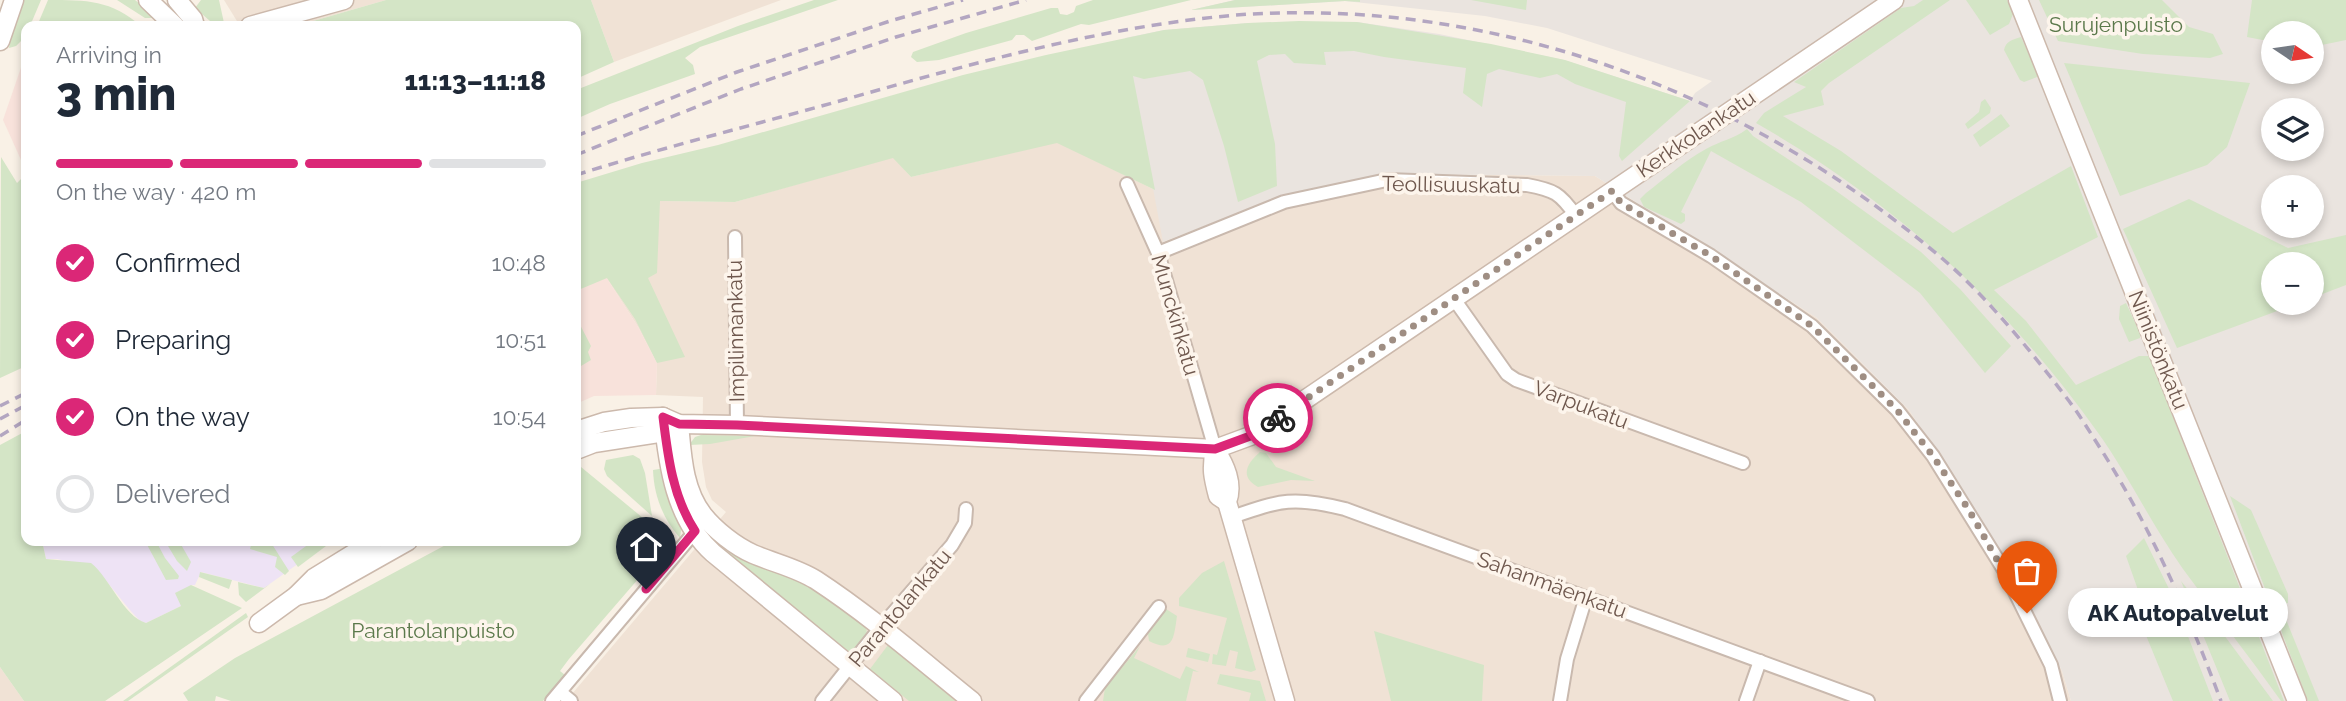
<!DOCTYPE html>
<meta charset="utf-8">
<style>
:root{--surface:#fff;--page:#f6f6f7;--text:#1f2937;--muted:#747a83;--line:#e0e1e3;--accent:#db2777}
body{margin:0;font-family:Raleway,sans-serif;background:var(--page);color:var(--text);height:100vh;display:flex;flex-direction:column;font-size:26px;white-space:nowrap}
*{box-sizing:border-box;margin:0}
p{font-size:23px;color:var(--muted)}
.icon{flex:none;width:38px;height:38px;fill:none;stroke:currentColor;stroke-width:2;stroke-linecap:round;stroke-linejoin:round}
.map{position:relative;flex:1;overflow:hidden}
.side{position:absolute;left:21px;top:21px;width:560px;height:525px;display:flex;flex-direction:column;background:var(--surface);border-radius:14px;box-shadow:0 4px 10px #0003}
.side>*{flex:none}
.needle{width:46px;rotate:103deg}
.controls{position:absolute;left:2261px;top:21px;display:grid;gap:14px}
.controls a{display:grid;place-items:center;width:63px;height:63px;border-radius:50%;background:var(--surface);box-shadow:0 4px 10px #0003;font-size:35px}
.pin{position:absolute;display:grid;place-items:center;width:60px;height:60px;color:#fff;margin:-72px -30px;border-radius:50% 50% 50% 0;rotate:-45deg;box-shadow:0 0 7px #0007}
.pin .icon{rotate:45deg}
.courier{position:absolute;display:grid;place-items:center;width:70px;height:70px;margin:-35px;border:5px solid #db2777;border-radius:50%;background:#fff;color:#222;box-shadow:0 2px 9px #0007}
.bubble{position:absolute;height:49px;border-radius:24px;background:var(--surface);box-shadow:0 4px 10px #0003;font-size:23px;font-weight:800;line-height:49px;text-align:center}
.summary em{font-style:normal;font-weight:800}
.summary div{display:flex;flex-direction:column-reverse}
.summary{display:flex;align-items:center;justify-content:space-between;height:119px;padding:0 35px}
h1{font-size:46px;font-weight:800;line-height:52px}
.bar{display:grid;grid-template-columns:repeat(4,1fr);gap:10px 7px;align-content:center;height:84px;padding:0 35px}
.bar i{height:9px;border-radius:5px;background:var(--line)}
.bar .active{background:var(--accent)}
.bar p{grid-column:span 4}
ol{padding:0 35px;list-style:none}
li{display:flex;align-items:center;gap:21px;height:77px}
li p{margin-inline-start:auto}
li .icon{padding:7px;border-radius:50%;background:var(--accent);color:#fff;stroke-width:4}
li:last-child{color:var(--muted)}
li i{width:38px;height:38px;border:4px solid var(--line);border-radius:50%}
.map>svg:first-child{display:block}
.residential{fill:#f0e2d5}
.commercial{fill:#f8e2db}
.industrial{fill:#eae4df;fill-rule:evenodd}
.education{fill:#eee3f5}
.green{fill:#d4e5c6}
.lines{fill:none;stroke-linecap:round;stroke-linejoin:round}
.street-casing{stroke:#c9b9ae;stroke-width:16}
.secondary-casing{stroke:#ccb9ac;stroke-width:21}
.street{stroke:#fff;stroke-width:12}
.secondary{stroke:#fff;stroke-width:18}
.rail{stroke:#b3a6c1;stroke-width:3.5;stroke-dasharray:10 7;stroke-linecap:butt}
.done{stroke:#9f8e83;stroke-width:7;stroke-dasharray:0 12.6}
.route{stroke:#db2777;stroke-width:9}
.labels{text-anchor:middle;stroke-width:7;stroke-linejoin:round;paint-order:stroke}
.park-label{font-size:21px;fill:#5b794b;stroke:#fdf5ec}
.street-label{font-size:21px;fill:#6f584e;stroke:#fdf5ec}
</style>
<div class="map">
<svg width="2346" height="701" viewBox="0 0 2346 701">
<rect width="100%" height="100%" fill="#f9f1e6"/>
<!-- residential -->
<g class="residential">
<path d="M224 0H386L296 26H240Z"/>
<path d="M591 0H781L614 62Z"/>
<path d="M1057 142 1155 190 1164 242 1282 196 1384 174 1595 176 1817 318 1909 410 2008 566 2062 671 2071 701H566L726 512 712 500 706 487 702 462 703 397 656 395 657 363 638 327 606 277 660 201 735 202 893 157 911 177Z"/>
<path d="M0 667 24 701H0Z"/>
</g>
<!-- commercial -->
<g class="commercial">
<path d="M26 53V171L3 120Z"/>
<path d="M606 277 638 327 657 363 656 395 594 396 576 404V291Z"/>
</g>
<!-- industrial -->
<path class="industrial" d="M1235 0H2346V701H2071L2062 671 2008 566 1909 410 1817 318 1595 176 1384 174 1282 196 1163 242 1125 38 1164 30 1248 23 1357 22 1439 34 1564 60 1690 101 1695 93 1712 81 1547 28 1485 16 1345 1 1191 10ZM2273 33H2312V72H2273ZM2273 110H2312V149H2273ZM2273 187H2312V226H2273ZM2273 264H2312V303H2273Z"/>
<!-- education -->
<path class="education" d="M42 541H330L264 588 201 572 195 585H191L181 606 146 623 140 621 129 609 95 567 57 559H46Z"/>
<!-- green -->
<g class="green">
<path d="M22 0H41L30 26H26L25 37 16 46 9 48 11 31Z"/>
<path d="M48 0C87 0 111 0 141 26H37Z"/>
<path d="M117 0H135L158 18H145Z"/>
<path d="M201 0H219L224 23 210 21 195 8Z"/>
<path d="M386 0H591L614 62 576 79V26H296Z"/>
<path d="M814 0H838L700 47 685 58 693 65 695 74 610 104 576 119V90L738 26Z"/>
<path d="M1093 0H1191L1089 25 1081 24 1032 41 1024 35H1016L1012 40 939 60 917 62 911 57 913 52 966 33 1051 8H1058L1060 14 1067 15 1074 12 1076 6Z"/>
<path d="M1235 0H1360V2L1345 1 1191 10Z"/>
<path d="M1471 0H1527L1526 10Z"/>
<path d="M1923 0H1950L1829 83 1821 91 1824 105 1783 116 1841 151 1953 233 2071 166 2098 237 1994 290 2026 321 2076 385 2139 356H2149L2284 701H2281C2249 656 2215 613 2183 569 2151 524 2128 474 2096 430 2003 300 1894 202 1756 123L1764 113 1806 87 1794 82 1901 8 1914 6Z"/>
<path d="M1966 0H2007L2013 14 2009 24 1990 35Z"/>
<path d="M2039 0H2162L2189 27 2213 34 2223 54 2210 58 2143 54 2058 41Z"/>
<path d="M2252 0H2346V40L2312 47V33H2273V42L2247 37Z"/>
<path d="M1299 21 1357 22 1491 44 1565 60 1690 101 1622 161 1619 156 1626 102 1575 84 1557 74 1540 78 1499 69 1487 74 1482 107 1463 93 1466 68 1384 57 1354 51 1324 52 1326 65 1294 63 1285 54 1269 55 1257 61 1275 144 1277 186 1238 202 1224 146 1203 80 1190 71 1144 79 1133 76 1155 190 1057 143 911 177 893 158 735 202 660 201 657 273 648 278 685 357 657 363 635 319 607 278 576 291V183L642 163 718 145 963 75 1046 55 1164 30 1248 23Z"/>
<path d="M2021 37 2037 73V77L2024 82 2020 80 2004 50C2006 41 2012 40 2021 37Z"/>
<path d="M2064 63 2250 83 2227 147 2207 165 2120 196Z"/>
<path d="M1985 99 1991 108 1990 113 1968 129 1965 124 1979 112 1981 102Z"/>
<path d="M2001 114 2010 126 1980 147 1973 135Z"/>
<path d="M1747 129 1753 136 1832 188 1921 252 1960 289 2011 346 1985 373 1920 293 1801 202 1711 151 1681 212 1685 214V221L1681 224 1644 207 1640 199 1646 193C1666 178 1685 160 1706 149 1722 140 1732 140 1747 129Z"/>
<path d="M1 157 17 183 26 174V366L0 378Z"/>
<path d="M2189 199 2288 248 2346 235V285L2312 298V264H2273V303H2299L2177 348 2123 229Z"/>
<path d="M2126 303 2140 333V338L2129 342 2119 319 2120 306Z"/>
<path d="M576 317 591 346 588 352 591 360 576 369Z"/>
<path d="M26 431V541H42L46 559 91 563C110 578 123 616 146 623L181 606 175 593 191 585 242 608 105 701H24L0 667V445Z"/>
<path d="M701 435 755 436 710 444 689 445 695 437Z"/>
<path d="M1260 452 1266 453 1276 467 1315 481 1291 480 1258 487C1239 477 1247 463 1260 452Z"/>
<path d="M633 455 640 459 645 473 652 516 607 476 604 469 606 460Z"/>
<path d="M581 467 671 541 569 659 560 671 565 675 543 701H231L216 696 215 701H188L183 693 235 658 453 541H576V469Z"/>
<path d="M665 468 682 524 680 538C663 519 654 496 653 470Z"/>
<path d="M2230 496 2251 510 2288 594V603C2278 605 2273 602 2267 594Z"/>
<path d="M2144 538 2172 595 2213 701H2173L2136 611 2144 607 2126 556Z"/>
<path d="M145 541H156L165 558 179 576 178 579 166 580Z"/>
<path d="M165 541H179L191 562 187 571 177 561Z"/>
<path d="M252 541H270L289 571 285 575 275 567 277 557 250 549Z"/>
<path d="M313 541H328L330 543 298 567 291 557Z"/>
<path d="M728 544 788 571 866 625 867 635C862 642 858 652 848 651L723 550Z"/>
<path d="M1224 561 1256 670 1251 672 1235 668 1238 652 1230 650 1226 666 1212 664 1213 654 1217 655 1227 618 1179 606V598L1202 573Z"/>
<path d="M200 572 232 580 229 589 199 577Z"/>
<path d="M2181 581 2221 631 2273 701H2230Z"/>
<path d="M238 582 264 588 270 584 246 602 239 595Z"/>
<path d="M1166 609 1177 616C1174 636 1174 654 1149 641L1148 634Z"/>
<path d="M246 613 248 617 128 701H123Z"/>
<path d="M2285 617 2319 701H2308L2282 633 2280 625Z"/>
<path d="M1374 631 1484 665 1482 701H1391Z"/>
<path d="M888 645 956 701H909L870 669Z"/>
<path d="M1140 646 1134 658 1180 679 1186 666 1199 672 1193 671 1186 701H1103L1105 688Z"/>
<path d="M1188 648 1210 654 1208 662 1186 657Z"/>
<path d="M1220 674 1260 681 1266 701H1249L1251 693 1217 684Z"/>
</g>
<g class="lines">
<!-- street casing -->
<g class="street-casing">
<g id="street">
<path d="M1127 184 1158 253 1215 449"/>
<path d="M1612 191 1621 203 1711 256 1812 326 1897 410 1933 456 2004 570 2051 665 2060 701"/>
<path d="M735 237 737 425"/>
<path d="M1158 253 1284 202 1387 180 1527 185C1554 190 1560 193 1576 216"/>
<path d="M1454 299 1507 374 1516 380 1743 463"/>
<path d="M1232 517C1281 500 1294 496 1345 509L1868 701"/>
<path d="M560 692 571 701"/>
<path d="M552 701 698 528"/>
<path d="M822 701 881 627 952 545 965 523 966 509"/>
<path d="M1086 701 1159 607"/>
<path d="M1560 701 1567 659 1586 597"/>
<path d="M1746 701 1760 661"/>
</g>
</g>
<!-- secondary casing -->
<g class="secondary-casing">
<g id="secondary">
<path d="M148 0 175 26"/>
<path d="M177 0 193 19 195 26"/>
<path d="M2018 0 2297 701"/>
<path d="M250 26 344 0"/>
<path d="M0 41 14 0"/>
<path d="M663 417C668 465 675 519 713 553L893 701"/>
<path d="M679 424C682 455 683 489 703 515 715 530 735 546 753 554 774 563 797 568 816 580 871 616 921 660 972 701"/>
<path d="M576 431 604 422 631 418 663 417 679 424 737 425 1215 449 1253 435 1894 0"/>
<path d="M1215 449C1225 465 1234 484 1227 502L1285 701"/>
<path d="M1215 449C1211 469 1213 477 1218 496L1227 502"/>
<path d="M576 450 594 443 665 432 673 428"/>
<path d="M296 596 321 590 408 541"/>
<path d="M259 623 296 596 314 578 374 541"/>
</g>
</g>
<!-- street -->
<use href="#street" class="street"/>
<!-- secondary -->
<use href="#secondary" class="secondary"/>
<!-- rail -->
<g class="rail">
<path d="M576 136 737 72 890 21 963 0"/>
<path d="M576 155 741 89 896 37 1026 0"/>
<path d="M576 175C664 147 754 125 843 100 974 63 1115 23 1251 14 1505 0 1753 96 1944 260 1988 298 2034 355 2069 401 2081 417 2091 434 2102 451 2152 530 2188 613 2221 701"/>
<path d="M0 406 26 393"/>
<path d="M0 419 26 405"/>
<path d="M0 436 26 420"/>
</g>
</g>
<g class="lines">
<!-- done -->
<path class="done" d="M1278 418 1612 191 1621 203 1711 256 1812 326 1897 410 1933 456 1969 510 2027 613"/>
<!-- route -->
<path class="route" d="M646 589 695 531C673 497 668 458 663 417L679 424 737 425 1215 449 1253 435 1278 418"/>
</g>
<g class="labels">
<!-- park labels -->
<g class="park-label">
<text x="2116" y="32">Surujenpuisto</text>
<text x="433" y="638">Parantolanpuisto</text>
</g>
<!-- street labels -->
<g class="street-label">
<text transform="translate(1696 134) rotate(-34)" y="7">Kerkkolankatu</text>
<text transform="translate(1451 185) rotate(1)" y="7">Teollisuuskatu</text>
<text transform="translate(1175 315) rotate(74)" y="7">Munckinkatu</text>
<text transform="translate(736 331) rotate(-91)" y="7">Impilinnankatu</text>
<text transform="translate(2158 350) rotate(68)" y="7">Niinistönkatu</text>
<text transform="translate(1581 405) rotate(21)" y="7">Varpukatu</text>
<text transform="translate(1552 585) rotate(20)" y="7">Sahanmäenkatu</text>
<text transform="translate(900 608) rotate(-50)" y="7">Parantolankatu</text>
</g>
</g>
</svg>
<div class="controls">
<a><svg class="needle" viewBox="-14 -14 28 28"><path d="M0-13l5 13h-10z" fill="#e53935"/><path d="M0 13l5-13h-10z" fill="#747a83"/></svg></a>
<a><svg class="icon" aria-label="layers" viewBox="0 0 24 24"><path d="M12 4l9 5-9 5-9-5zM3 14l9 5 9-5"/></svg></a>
<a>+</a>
<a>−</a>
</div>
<div class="pin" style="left:2027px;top:613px;background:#ea580c"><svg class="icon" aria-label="bag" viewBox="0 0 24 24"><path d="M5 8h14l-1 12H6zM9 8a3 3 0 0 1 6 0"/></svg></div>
<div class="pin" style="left:646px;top:589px;background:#1f2937"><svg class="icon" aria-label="home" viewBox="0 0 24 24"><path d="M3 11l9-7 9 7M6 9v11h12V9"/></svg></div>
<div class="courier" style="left:1278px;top:418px"><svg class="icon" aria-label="bike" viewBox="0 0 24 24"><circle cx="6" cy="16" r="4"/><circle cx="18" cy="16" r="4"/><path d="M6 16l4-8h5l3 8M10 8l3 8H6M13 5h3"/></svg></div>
<div class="bubble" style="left:2068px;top:588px;width:220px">AK Autopalvelut</div>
<section class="side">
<div class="summary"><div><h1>3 min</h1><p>Arriving in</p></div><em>11:13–11:18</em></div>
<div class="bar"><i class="active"></i><i class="active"></i><i class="active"></i><i></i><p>On the way · 420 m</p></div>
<ol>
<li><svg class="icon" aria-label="check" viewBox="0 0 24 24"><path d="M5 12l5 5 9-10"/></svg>Confirmed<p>10:48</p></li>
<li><svg class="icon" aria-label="check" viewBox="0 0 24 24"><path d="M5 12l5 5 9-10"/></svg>Preparing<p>10:51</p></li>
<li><svg class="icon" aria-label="check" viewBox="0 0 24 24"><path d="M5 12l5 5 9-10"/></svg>On the way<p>10:54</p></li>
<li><i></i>Delivered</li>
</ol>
</section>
</div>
